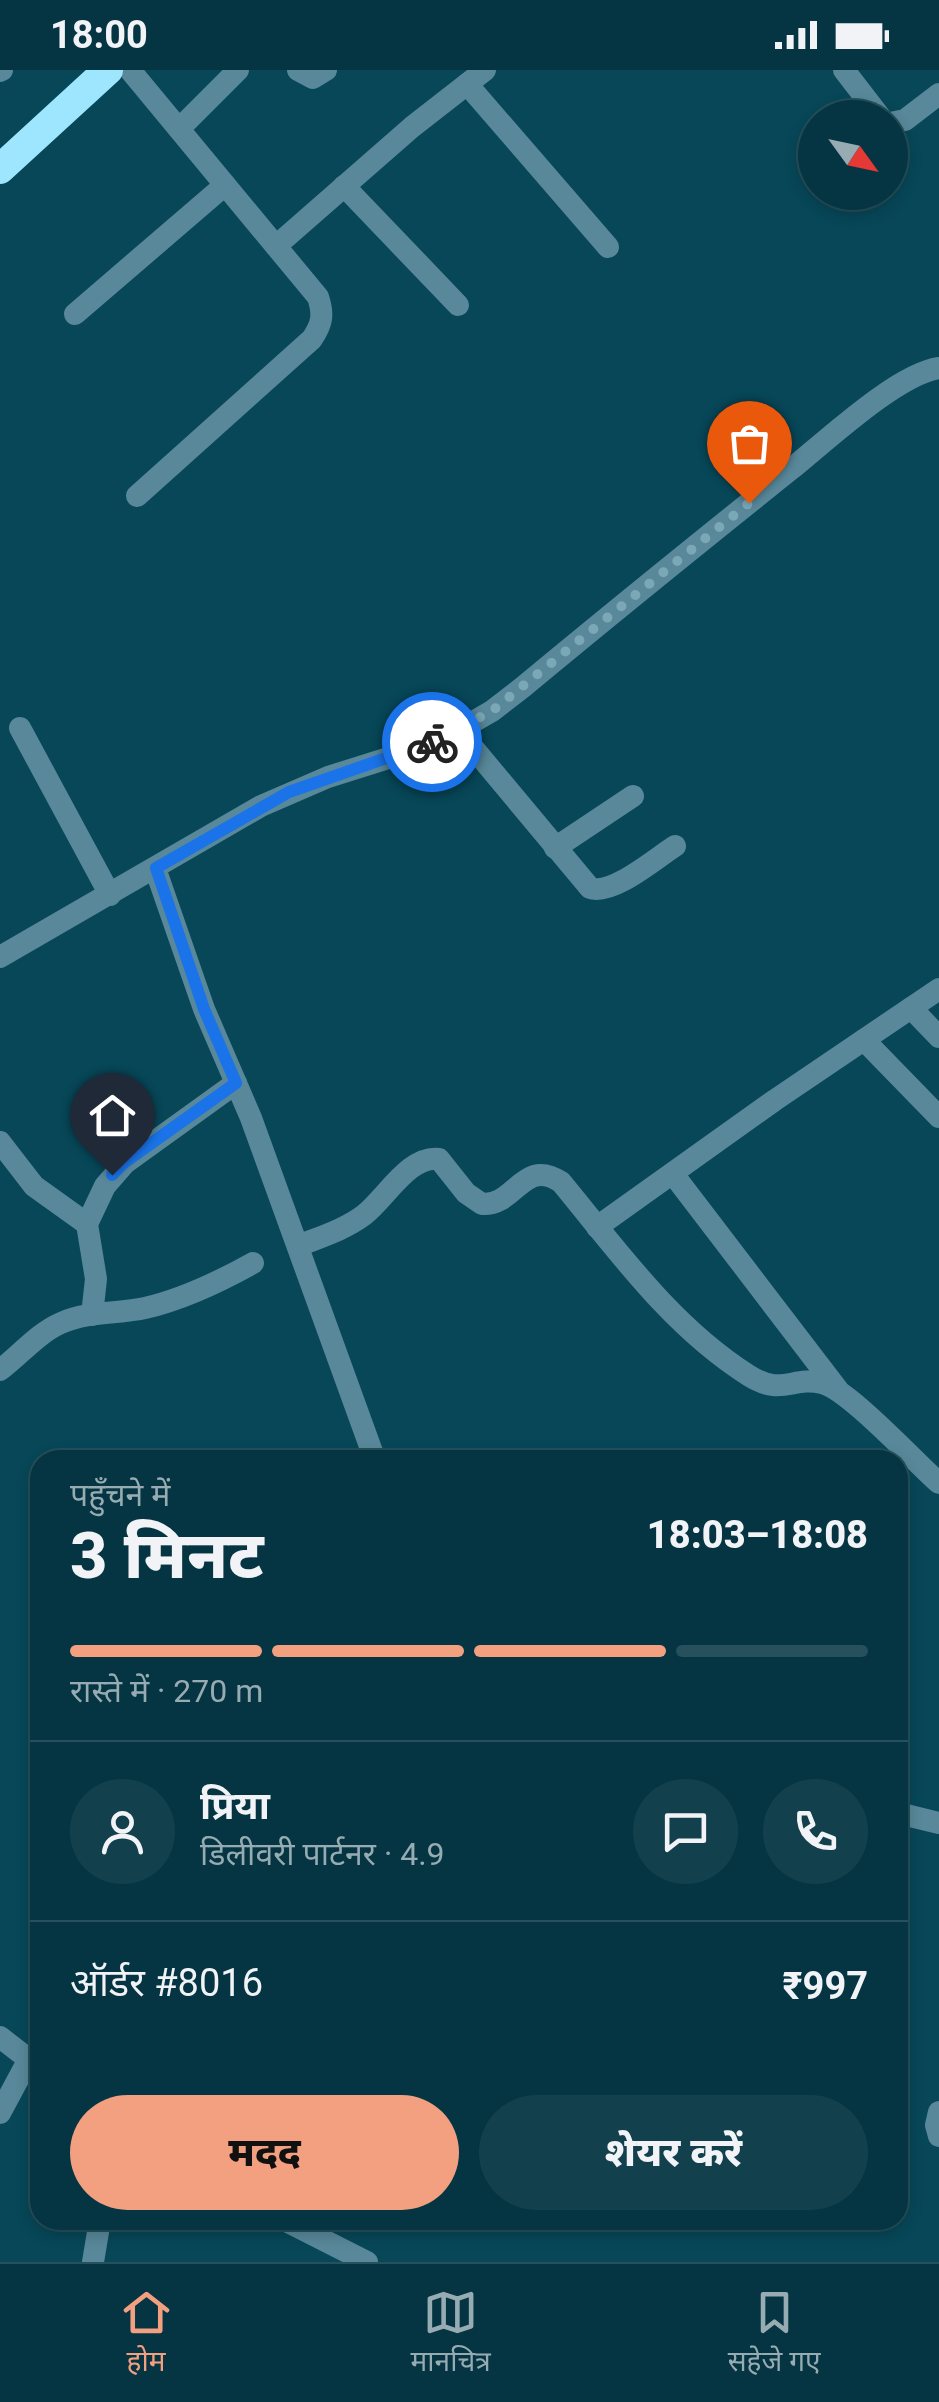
<!DOCTYPE html>
<html lang="hi">
<meta charset="utf-8">
<style>
:root{--surface:#053542;--page:#13404d;--text:#f1f3f6;--muted:#97abb2;--line:#26505b;--accent:#f2a080}
body{margin:0;font-family:Roboto,"Noto Sans Devanagari",sans-serif;background:var(--page);color:var(--text);height:100vh;display:flex;flex-direction:column;font-size:38px;white-space:nowrap}
*{box-sizing:border-box;margin:0}
p{font-size:32px;color:var(--muted)}
.icon{flex:none;width:55px;height:55px;fill:none;stroke:currentColor;stroke-width:2;stroke-linecap:round;stroke-linejoin:round}
.map{position:relative;flex:1;overflow:hidden}
.drawer{position:absolute;left:30px;top:1380px;width:878px;height:780px;display:flex;flex-direction:column;background:var(--surface);border-radius:30px;box-shadow:0 5px 15px #0003,0 0 0 2px var(--line)}
.drawer>*{flex:none}
.needle{width:65px;rotate:123deg}
.tools{position:absolute;left:798px;top:30px;display:grid;gap:20px}
.tools a{display:grid;place-items:center;width:110px;height:110px;border-radius:50%;background:var(--surface);box-shadow:0 5px 15px #0003,0 0 0 2px var(--line);font-size:50px}
.pin{position:absolute;display:grid;place-items:center;width:85px;height:85px;color:#fff;margin:-102px -42px;border-radius:50% 50% 50% 0;rotate:-45deg;box-shadow:0 0 10px #0007}
.pin .icon{rotate:45deg}
.courier{position:absolute;display:grid;place-items:center;width:100px;height:100px;margin:-50px;border:8px solid #1a73e8;border-radius:50%;background:#fff;color:#222;box-shadow:0 2px 12px #0007}
.summary em{font-style:normal;font-weight:800}
.summary div{display:flex;flex-direction:column-reverse}
.summary{display:flex;align-items:center;justify-content:space-between;height:170px;padding:0 40px}
h1{font-size:65px;font-weight:800;line-height:75px}
.bar{display:grid;grid-template-columns:repeat(4,1fr);gap:15px 10px;align-content:center;height:120px;padding:0 40px}
.bar i{height:12px;border-radius:8px;background:var(--line)}
.bar .selected{background:var(--accent)}
.bar p{grid-column:span 4}
.line{display:flex;align-items:center;gap:25px;padding:0 40px;border-top:2px solid var(--line)}
.line div{flex:1}
.round{display:grid;place-items:center;flex:none;width:105px;height:105px;border-radius:52px;background:var(--page)}
.cta{display:flex;gap:20px;margin-top:auto;padding:20px 40px}
.cta a{flex:1;height:115px;border-radius:60px;background:var(--accent);color:#111;font-size:40px;font-weight:800;line-height:115px;text-align:center}
.cta a+a{background:var(--page);color:var(--text)}
.status{display:flex;justify-content:space-between;align-items:center;height:70px;padding:0 50px;background:var(--surface);direction:ltr}
.status svg{height:28px;fill:currentColor}
.tab-bar{display:flex;justify-content:space-around;align-items:center;height:140px;border-top:2px solid var(--line);background:var(--surface);font-size:28px;color:var(--muted)}
.tab-bar a{display:grid;justify-items:center;gap:5px}
.tab-bar .selected{color:var(--accent)}
.map>svg:first-child{display:block}
.lines{fill:none;stroke-linecap:round;stroke-linejoin:round}
.minor{stroke:#58889a;stroke-width:22}
.highway{stroke:#9ee5fe;stroke-width:30}
.done{stroke:#7ba8b7;stroke-width:10;stroke-dasharray:0 18}
.route{stroke:#1a73e8;stroke-width:12}
</style>
<div class="status"><b>18:00</b><svg viewBox="0 0 49 12"><path d="M0 12V9h3v3zM5 12V6h3v6zM10 12V3h3v9zM15 12V0h3v12zM26 1h20v11H26zM47 4h2v5h-2z"/></svg></div>
<div class="map">
<svg width="939" height="2192" viewBox="0 0 939 2192">
<rect width="100%" height="100%" fill="#074758"/>
<g class="lines">
<!-- minor -->
<g class="minor">
<path d="M130 0 318 227C324 245 322 254 312 269L137 426"/>
<path d="M298 0 313 8 326 0"/>
<path d="M844 0 881 48"/>
<path d="M0 1 2 0"/>
<path d="M467 14 608 177"/>
<path d="M890 53 905 50 939 24"/>
<path d="M179 59 238 0"/>
<path d="M344 116 458 235"/>
<path d="M276 176 412 57 485 0"/>
<path d="M75 244 225 115"/>
<path d="M20 658 110 825"/>
<path d="M459 661 590 818C612 826 656 788 675 776"/>
<path d="M555 778 633 726"/>
<path d="M155 798 204 939 251 1048 375 1390"/>
<path d="M0 887 261 736 328 707 417 679 452 664 492 641 523 617C611 544 700 472 790 400 825 372 897 304 939 298"/>
<path d="M911 938 939 967"/>
<path d="M864 970 939 1047"/>
<path d="M0 1072 34 1116 87 1154"/>
<path d="M673 1104 838 1320"/>
<path d="M597 1157 775 1030 939 919"/>
<path d="M298 1176C320 1167 344 1160 364 1145 386 1128 409 1085 439 1089L466 1123 482 1134C516 1136 523 1087 561 1112 618 1181 671 1256 748 1305 782 1327 792 1306 822 1313 848 1319 915 1392 939 1413"/>
<path d="M92 1245 96 1209 87 1154 105 1116 125 1093 236 1013"/>
<path d="M0 1300C20 1285 38 1263 61 1253 88 1241 118 1244 145 1238 184 1229 219 1212 253 1193"/>
<path d="M898 1743 939 1753"/>
<path d="M0 1967 40 1998"/>
<path d="M939 2042 936 2055 939 2066"/>
<path d="M0 2043 29 1989"/>
<path d="M284 2150 367 2192"/>
<path d="M93 2192 100 2150"/>
</g>
<!-- highway -->
<path class="highway" d="M0 99 108 0"/>
</g>
<g class="lines">
<!-- done -->
<path class="done" d="M432 672 492 641 749 433"/>
<!-- route -->
<path class="route" d="M112 1105 125 1092 236 1013 204 939 156 798 289 722 432 672"/>
</g>
</svg>
<div class="tools">
<a><svg class="needle" viewBox="-14 -14 28 28"><path d="M0-13l5 13h-10z" fill="#e53935"/><path d="M0 13l5-13h-10z" fill="#97abb2"/></svg></a>
</div>
<div class="pin" style="left:749px;top:433px;background:#ea580c"><svg class="icon" aria-label="bag" viewBox="0 0 24 24"><path d="M5 8h14l-1 12H6zM9 8a3 3 0 0 1 6 0"/></svg></div>
<div class="pin" style="left:112px;top:1105px;background:#1f2937"><svg class="icon" aria-label="home" viewBox="0 0 24 24"><path d="M3 11l9-7 9 7M6 9v11h12V9"/></svg></div>
<div class="courier" style="left:432px;top:672px"><svg class="icon" aria-label="bike" viewBox="0 0 24 24"><circle cx="6" cy="16" r="4"/><circle cx="18" cy="16" r="4"/><path d="M6 16l4-8h5l3 8M10 8l3 8H6M13 5h3"/></svg></div>
<section class="drawer">
<div class="summary"><div><h1>3 मिनट</h1><p>पहुँचने में</p></div><em>18:03–18:08</em></div>
<div class="bar"><i class="selected"></i><i class="selected"></i><i class="selected"></i><i></i><p>रास्ते में · 270 m</p></div>
<div class="line" style="height:180px"><a class="round"><svg class="icon" aria-label="person" viewBox="0 0 24 24"><circle cx="12" cy="8" r="4"/><path d="M4 21q1-7 8-7t8 7"/></svg></a><div><b>प्रिया</b><p>डिलीवरी पार्टनर · 4.9</p></div><a class="round"><svg class="icon" aria-label="chat" viewBox="0 0 24 24"><path d="M4 5h16v11H9l-5 4z"/></svg></a><a class="round"><svg class="icon" aria-label="phone" viewBox="0 0 24 24"><path d="M5 4h4l2 5-3 2q2 4 5 5l2-3 5 2v4C11 20 4 13 5 4z"/></svg></a></div>
<div class="line" style="height:130px"><div>ऑर्डर #8016</div><b>₹997</b></div>
<div class="cta"><a>मदद</a><a>शेयर करें</a></div>
</section>
</div>
<nav class="tab-bar">
<a class="selected"><svg class="icon" aria-label="home" viewBox="0 0 24 24"><path d="M3 11l9-7 9 7M6 9v11h12V9"/></svg>होम</a>
<a><svg class="icon" aria-label="map" viewBox="0 0 24 24"><path d="M3 6l6-2 6 2 6-2v14l-6 2-6-2-6 2zM9 4v14M15 6v14"/></svg>मानचित्र</a>
<a><svg class="icon" aria-label="saved" viewBox="0 0 24 24"><path d="M7 4h10v16l-5-4-5 4z"/></svg>सहेजे गए</a>
</nav>
